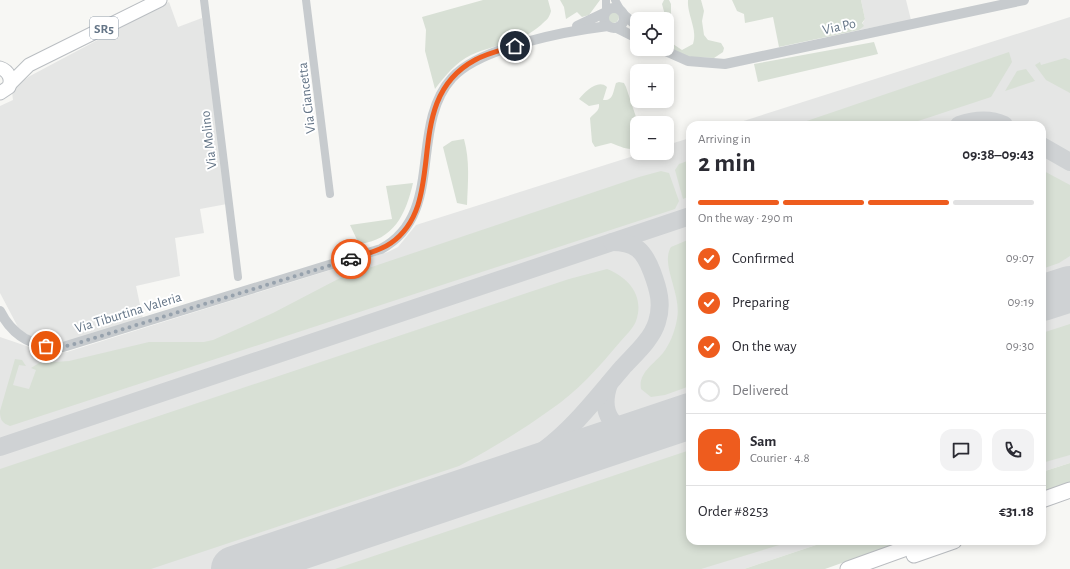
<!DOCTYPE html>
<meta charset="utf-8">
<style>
:root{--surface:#fff;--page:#f2f2f3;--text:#2b2b33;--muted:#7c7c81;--line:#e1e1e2;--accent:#ee5c1e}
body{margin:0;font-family:"Alegreya Sans",sans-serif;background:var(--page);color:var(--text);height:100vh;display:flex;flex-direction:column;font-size:15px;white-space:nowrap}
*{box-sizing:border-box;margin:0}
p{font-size:13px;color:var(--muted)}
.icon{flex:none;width:22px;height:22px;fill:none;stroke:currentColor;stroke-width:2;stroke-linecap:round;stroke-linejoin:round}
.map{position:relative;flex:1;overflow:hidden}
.side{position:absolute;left:686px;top:121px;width:360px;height:424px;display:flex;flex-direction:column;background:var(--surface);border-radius:12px;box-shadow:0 2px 10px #0003}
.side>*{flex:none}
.tools{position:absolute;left:630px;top:12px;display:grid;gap:8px}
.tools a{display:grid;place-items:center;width:44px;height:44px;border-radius:8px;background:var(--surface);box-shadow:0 2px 10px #0003;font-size:20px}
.pin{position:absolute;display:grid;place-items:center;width:34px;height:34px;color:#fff;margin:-17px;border:2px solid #fff;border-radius:50%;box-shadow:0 1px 4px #0007}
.courier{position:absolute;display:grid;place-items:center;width:40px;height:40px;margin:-20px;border:3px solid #ee5c1e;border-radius:50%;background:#fff;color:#222;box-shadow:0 1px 5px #0007}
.head em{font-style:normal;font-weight:600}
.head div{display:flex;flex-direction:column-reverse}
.head{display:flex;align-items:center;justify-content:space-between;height:68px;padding:0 12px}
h1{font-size:26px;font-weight:600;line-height:30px}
.bar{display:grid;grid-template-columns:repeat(4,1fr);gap:6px 4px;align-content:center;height:48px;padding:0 12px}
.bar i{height:5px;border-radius:3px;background:var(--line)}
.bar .on{background:var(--accent)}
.bar p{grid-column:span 4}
.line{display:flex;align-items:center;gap:10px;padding:0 12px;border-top:1px solid var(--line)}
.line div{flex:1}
.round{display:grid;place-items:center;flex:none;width:42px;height:42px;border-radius:12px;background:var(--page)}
ol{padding:0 12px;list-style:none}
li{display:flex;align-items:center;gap:12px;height:44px}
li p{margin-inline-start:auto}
li .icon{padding:4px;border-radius:50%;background:var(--accent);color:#fff;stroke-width:4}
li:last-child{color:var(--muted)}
li i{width:22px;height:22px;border:2px solid var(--line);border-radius:50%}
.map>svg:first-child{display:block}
.built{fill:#e5e6e5}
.green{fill:#d8e0d5}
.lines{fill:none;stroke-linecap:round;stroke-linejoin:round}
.taxiway{stroke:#cfd2d4;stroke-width:18}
.runway{stroke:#cfd2d4;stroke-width:46}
.primary-casing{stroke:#babec2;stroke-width:15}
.motorway-casing{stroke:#b9bcc0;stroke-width:17}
.minor{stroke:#c7cbce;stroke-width:8}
.tertiary{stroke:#c7cbce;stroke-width:10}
.primary{stroke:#fff;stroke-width:13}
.motorway{stroke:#fff;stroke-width:15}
.done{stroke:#97a2ad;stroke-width:4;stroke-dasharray:0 7.2}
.route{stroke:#ee5c1e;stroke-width:5}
.labels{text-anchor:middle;stroke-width:4;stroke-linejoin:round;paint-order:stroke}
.shield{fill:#fff;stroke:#929eab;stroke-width:1}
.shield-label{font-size:13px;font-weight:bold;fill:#647587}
.street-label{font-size:14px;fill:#647587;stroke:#fff}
</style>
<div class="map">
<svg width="1070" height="569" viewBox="0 0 1070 569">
<rect width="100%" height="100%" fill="#f7f7f4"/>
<!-- built -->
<g class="built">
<path d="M861 0H906L911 20 859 30 865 19Z"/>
<path d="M169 2 178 27 202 18 227 204 200 209 204 233 175 238 180 276 136 286 143 319 66 343 35 339 19 329 0 293V106L13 100 12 92 14 87 30 76Z"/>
<path d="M1070 17V463L1042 472V125H731Z"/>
<path d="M690 138V541H828L744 569H0V337L47 353 67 352 388 252 398 247 416 225 643 153H667V145Z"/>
</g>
<!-- green -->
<g class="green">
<path d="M483 0H548L551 11C549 19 546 20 541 25 516 46 497 43 471 55 456 62 445 76 435 89L425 51 426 30 422 17Z"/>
<path d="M560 0H600L589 15 582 17 577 12 566 19 564 7Z"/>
<path d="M664 0H669L671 4V15L666 19 662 4Z"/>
<path d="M688 0H701L704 11 702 21 704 35 708 40 721 43 724 48 723 52 714 58 689 57 667 47V31L672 35 673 44 682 50 693 44C698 30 687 15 688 0Z"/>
<path d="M732 0H861L865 19 862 23 864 26 859 30 779 47 773 17 745 23 744 14 737 11Z"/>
<circle cx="613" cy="17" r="6"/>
<path d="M874 42 878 54 758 82 754 64Z"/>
<path d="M1009 52 1012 62 991 97 906 125H795Z"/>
<path d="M1065 58 1070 60V93L1046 80 1035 65 1040 62 1041 65Z"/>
<path d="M1026 69 1035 81 1005 91 1017 71Z"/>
<path d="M619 82 624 83 626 87 638 123 637 148C627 151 620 146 611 143L595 147 592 142 590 118C594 113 600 111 599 104L589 106 579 99C586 91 598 79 607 87L603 100C614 101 613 91 616 83Z"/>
<path d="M464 139C470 161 468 182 467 205L457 203 443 147 452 141Z"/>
<path d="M690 160V196L683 199 675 170 679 164Z"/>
<path d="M1042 170 1070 185V256L1059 263 1042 269Z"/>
<path d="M661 171 669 173 679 201 675 209 10 426C2 423 0 420 0 411L15 359 22 360 26 366 19 365 13 385 29 389 36 370 31 368 39 363 69 361 149 342H204L213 340 273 313 342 277 639 177Z"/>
<path d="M413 183C406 214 394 240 359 244L350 225 392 219 386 186Z"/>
<path d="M690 239V386L665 395 651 397 641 389C638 373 654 364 663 353 670 344 675 331 677 319 682 294 660 265 671 247Z"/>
<path d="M607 269C628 277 645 296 636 321 633 329 625 336 620 342 599 367 577 392 550 410 521 431 491 449 459 466L151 569H0V469L569 279Z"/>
<path d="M1070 324V455L1042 463V333Z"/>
<path d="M690 450V541L789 542 701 569H335Z"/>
<path d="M1070 463V483L1042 492V472Z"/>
<path d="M828 541H903L825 569H744Z"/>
</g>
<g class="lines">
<!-- taxiway -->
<g class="taxiway">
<path d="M959 125C974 120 989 118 1004 125"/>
<path d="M1042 146 1070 162"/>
<path d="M609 384C599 412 612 434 643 432"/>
<path d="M0 447 690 216"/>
<path d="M475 488C498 477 522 466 544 450 574 428 598 396 623 367 635 354 652 339 657 322 663 304 658 288 652 272 644 251 636 242 612 242"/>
</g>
<!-- runway -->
<g class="runway">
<path d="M1042 298 1070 289"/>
<path d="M234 569 690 416"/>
</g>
<!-- primary casing -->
<g class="primary-casing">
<g id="primary">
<path d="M0 68C9 71 12 79 9 87L0 93"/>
<path d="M10 84 29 65 160 0"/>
</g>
</g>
<!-- motorway casing -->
<g class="motorway-casing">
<g id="motorway">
<path d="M1042 500 1070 490"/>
<path d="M914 555 954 541"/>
<path d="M848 569 926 541"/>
</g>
</g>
<!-- minor -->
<g class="minor">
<path d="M204 0 238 277"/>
<path d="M306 0 330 194"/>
<path d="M615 0 620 9"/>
<path d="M606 11V0"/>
</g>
<!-- tertiary -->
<g class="tertiary">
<circle cx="614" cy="18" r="10"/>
<path d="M624 15 637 26"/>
<path d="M577 26 604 13"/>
<path d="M617 28 637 38"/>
<path d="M661 49 688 61 725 64 1024 0"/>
<path d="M0 311C13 337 34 348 63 347L381 249C446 214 408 127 452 78 480 47 567 31 608 26"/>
</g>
<!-- primary -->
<use href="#primary" class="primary"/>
<!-- motorway -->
<use href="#motorway" class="motorway"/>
</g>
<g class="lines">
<!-- done -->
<path class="done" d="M46 346 63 347 78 343 351 259"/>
<!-- route -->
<path class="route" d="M351 259C365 254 380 251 391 243 451 201 399 101 475 60 487 53 502 50 515 46"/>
</g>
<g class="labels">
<!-- shield labels -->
<rect class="shield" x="90" y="17" width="28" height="22" rx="3"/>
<g class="shield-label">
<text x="104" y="33">SR5</text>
</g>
<!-- street labels -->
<g class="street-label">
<text transform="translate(839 26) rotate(-12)" y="5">Via Po</text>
<text transform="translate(306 98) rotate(-97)" y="5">Via Ciancetta</text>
<text transform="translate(208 140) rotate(-97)" y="5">Via Molino</text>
<text transform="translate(128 312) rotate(-17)" y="5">Via Tiburtina Valeria</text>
</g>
</g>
</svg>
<div class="tools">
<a><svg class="icon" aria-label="locate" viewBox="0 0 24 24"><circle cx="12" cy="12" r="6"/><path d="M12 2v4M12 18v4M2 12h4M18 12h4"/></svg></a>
<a>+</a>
<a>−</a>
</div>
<div class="pin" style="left:46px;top:346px;background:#ea580c"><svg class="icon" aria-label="bag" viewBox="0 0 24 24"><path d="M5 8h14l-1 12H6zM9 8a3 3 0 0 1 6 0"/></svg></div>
<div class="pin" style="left:515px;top:46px;background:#1f2937"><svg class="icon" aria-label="home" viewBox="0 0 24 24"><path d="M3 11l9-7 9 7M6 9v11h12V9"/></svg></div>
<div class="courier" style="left:351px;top:259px"><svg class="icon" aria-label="car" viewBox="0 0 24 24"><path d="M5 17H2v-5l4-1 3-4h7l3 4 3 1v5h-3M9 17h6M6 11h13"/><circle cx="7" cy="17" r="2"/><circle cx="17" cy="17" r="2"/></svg></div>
<section class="side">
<div class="head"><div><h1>2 min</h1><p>Arriving in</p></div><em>09:38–09:43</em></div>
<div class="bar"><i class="on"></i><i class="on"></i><i class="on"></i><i></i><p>On the way · 290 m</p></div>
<ol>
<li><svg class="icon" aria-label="check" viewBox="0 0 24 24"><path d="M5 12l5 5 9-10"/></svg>Confirmed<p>09:07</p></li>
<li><svg class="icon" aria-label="check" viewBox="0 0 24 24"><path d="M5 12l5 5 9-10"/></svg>Preparing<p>09:19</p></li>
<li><svg class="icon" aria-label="check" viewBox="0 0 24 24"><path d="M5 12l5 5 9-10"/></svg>On the way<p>09:30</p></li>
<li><i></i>Delivered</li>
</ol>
<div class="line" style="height:72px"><b class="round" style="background:var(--accent);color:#fff">S</b><div><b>Sam</b><p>Courier · 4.8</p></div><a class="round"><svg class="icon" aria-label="chat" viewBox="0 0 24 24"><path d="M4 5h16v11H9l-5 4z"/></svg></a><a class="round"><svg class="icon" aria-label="phone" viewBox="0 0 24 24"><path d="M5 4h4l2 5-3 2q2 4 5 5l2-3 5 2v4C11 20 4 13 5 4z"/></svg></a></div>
<div class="line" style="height:52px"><div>Order #8253</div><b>€31.18</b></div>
</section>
</div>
